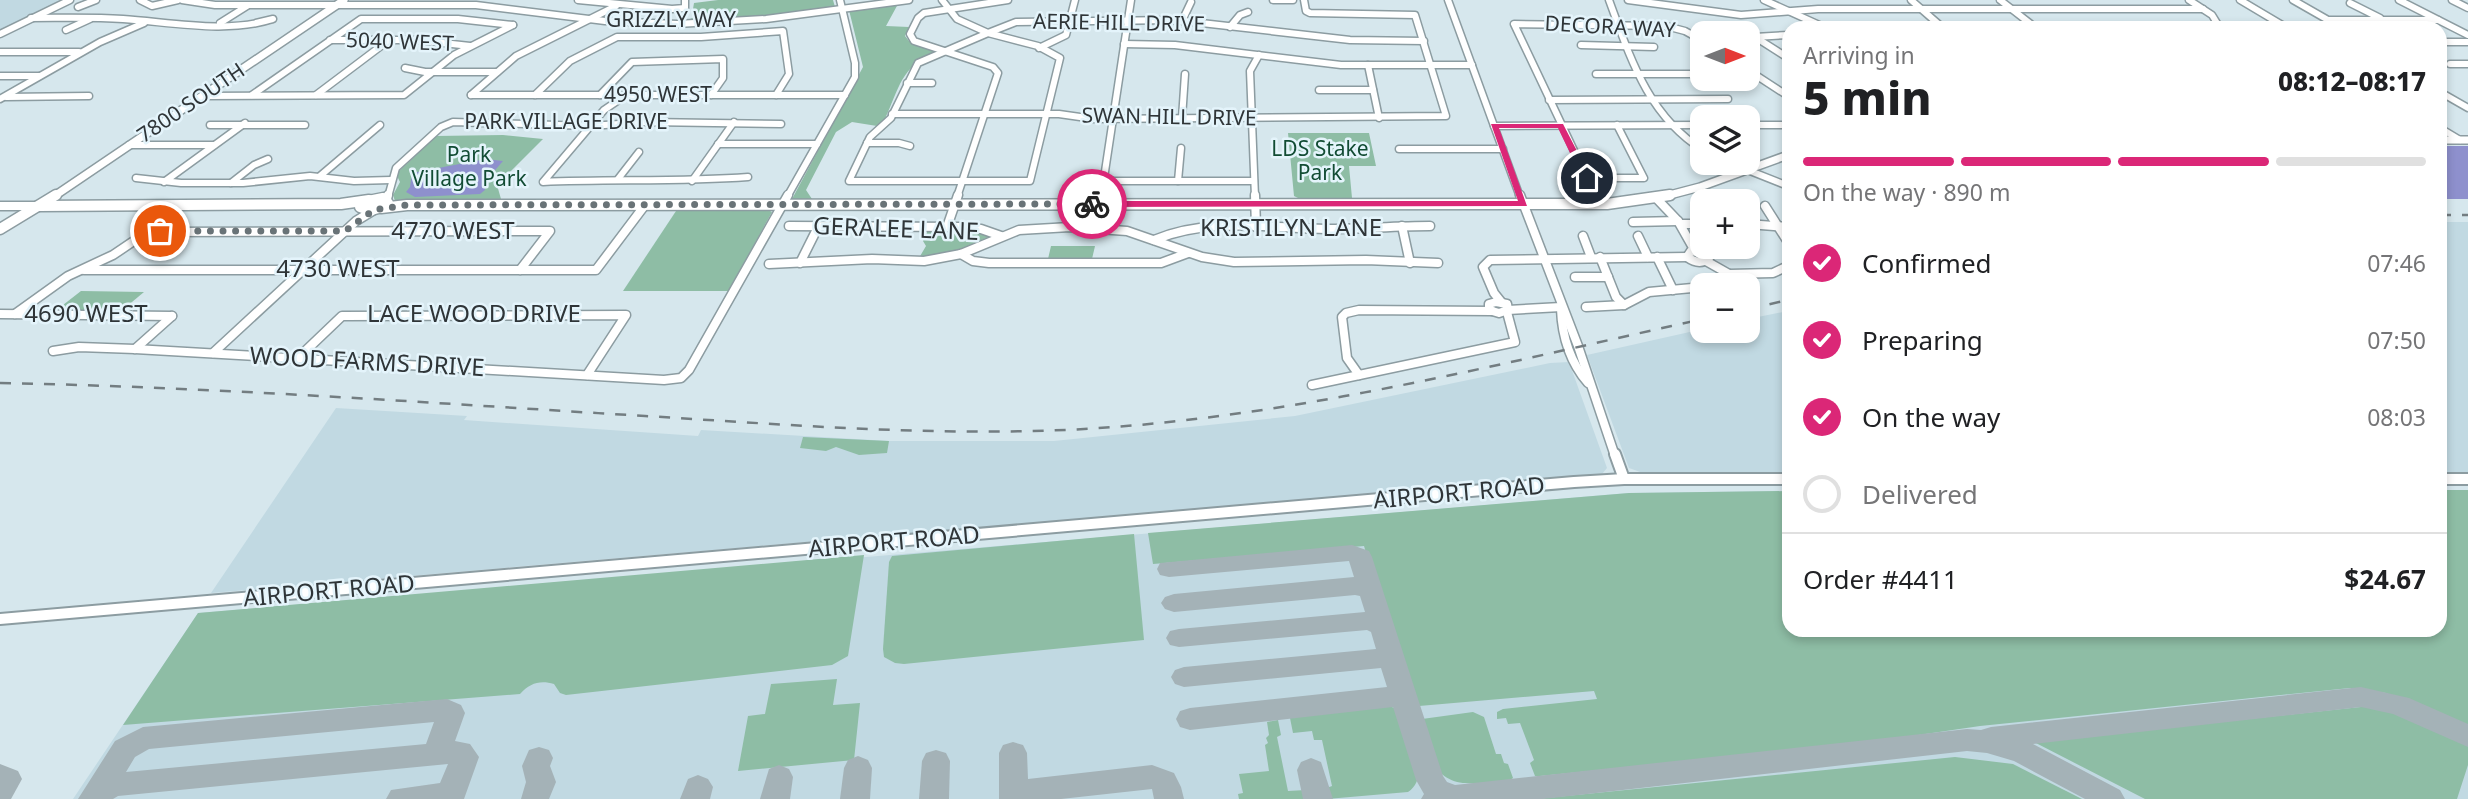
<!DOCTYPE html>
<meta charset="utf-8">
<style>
:root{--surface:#fff;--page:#f2f2f2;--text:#202124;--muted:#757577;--line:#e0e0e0;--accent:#db2777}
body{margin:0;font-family:"Noto Sans",sans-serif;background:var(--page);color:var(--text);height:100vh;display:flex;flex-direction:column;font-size:26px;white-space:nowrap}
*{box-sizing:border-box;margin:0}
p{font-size:23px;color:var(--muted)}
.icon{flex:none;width:38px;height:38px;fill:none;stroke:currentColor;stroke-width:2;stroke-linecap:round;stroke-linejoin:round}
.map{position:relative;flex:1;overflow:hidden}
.side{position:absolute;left:1782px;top:21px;width:665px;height:616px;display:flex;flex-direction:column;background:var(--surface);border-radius:21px;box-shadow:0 4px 10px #0003}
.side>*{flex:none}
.needle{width:46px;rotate:90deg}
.tools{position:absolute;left:1690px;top:21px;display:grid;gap:14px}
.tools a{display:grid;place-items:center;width:70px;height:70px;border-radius:14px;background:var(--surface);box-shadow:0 4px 10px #0003;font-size:35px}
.pin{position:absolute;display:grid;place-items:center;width:60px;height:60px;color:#fff;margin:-30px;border:4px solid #fff;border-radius:50%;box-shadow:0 2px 7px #0007}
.courier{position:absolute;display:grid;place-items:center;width:70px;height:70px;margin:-35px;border:5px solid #db2777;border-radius:50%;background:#fff;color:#222;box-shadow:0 2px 9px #0007}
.head em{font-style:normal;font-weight:800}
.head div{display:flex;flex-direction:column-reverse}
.head{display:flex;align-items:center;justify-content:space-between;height:119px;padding:0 21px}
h1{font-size:46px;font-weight:800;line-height:52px}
.bar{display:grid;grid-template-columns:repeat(4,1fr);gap:10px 7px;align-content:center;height:84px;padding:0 21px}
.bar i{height:9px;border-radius:5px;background:var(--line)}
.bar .active{background:var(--accent)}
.bar p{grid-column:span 4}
.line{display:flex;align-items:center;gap:18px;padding:0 21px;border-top:2px solid var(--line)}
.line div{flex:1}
ol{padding:0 21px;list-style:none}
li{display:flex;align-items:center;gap:21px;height:77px}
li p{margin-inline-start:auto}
li .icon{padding:7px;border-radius:50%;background:var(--accent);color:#fff;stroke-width:4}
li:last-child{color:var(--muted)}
li i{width:38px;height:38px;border:4px solid var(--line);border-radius:50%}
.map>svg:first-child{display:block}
.built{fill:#c1d9e2}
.green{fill:#8ebda5}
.water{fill:#8e90cd}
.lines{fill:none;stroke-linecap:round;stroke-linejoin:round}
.taxiway{fill:#a4b2b7;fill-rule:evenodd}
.minor-far2-casing{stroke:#8c9ca1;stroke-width:9}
.minor-far1-casing{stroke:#8c9ca1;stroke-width:11}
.minor-casing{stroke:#8c9ca1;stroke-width:14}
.major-far1-casing{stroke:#8c9ca1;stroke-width:10}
.major-casing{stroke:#8c9ca1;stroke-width:13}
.minor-far2{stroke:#fff;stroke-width:6}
.minor-far1{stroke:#fff;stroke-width:8}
.minor{stroke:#fff;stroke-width:10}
.major-far1{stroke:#fff;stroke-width:7}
.major{stroke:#fff;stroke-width:10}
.rail{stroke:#737d81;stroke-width:2.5;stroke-dasharray:11 11;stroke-linecap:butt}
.route{fill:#db2777}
.done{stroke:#697377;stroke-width:7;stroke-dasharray:0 12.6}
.labels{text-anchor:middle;stroke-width:5;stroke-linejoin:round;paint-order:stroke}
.far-street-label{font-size:21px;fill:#2f3538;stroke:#e4f4fb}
.far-park-label{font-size:21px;fill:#124c34;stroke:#e4f4fb}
.street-label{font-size:24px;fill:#2f3538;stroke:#e4f4fb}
</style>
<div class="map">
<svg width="2468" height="799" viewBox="0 0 2468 799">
<rect width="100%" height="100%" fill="#d6e7ed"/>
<!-- built -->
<g class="built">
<path d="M0 0H62L0 30Z"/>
<rect x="2440" y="222" width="28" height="250"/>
<path d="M1788 311V473H1643L1629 468 1587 355 1703 329 1748 331V319Z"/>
<path d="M1569 362 1607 468 1602 474 211 593 336 408 467 416 464 420 698 436 701 430 889 441H1054L1295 416 1550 363Z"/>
<path d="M2440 490H2468V799H73L198 613 1629 493 1788 491V630H2440Z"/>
</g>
<!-- green -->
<g class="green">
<path d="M718 0H833L835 7 741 19 685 21 700 15 693 9 694 3Z"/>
<path d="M898 4 886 26 909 27 905 36 909 41 937 51C900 67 900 87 884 121L877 126 852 122 836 132 806 190 812 199H792L863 67 849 10Z"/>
<path d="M1288 133H1369L1376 166H1349L1352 198H1298L1294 196Z"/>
<path d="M503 135 543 139 497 185 501 199 395 201 393 195 400 182 396 174 436 136Z"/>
<path d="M678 208 766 209 772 212 729 291H623Z"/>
<path d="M928 230 980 232 991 236 961 249 919 258 926 246 923 241Z"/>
<path d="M1051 246H1095L1092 259H1048Z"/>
<path d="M81 291 144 292 120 312H54Z"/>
<path d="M803 437 889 441 887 453 859 455 836 447 826 451 800 448Z"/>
<path d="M2440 490H2468V727L2386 693 2350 688 1980 726 1857 744 1540 776H1535L1530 763 1534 760 1520 723 1508 724 1506 718 1497 719V712L1503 709 1597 699 1594 691 1419 706 1412 700 1364 546 1153 564 1148 533 1629 493 1788 491V630H2440Z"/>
<path d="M1134 534 1144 640 904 664 895 663 884 657 883 649 889 562 892 556Z"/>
<path d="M864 555 848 656 832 665 566 695 560 693 554 684C540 680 530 683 520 694L123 725 198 613Z"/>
<path d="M837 679 833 705 860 703 854 760 738 771 748 716 765 714 771 684Z"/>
<path d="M1386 704 1400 711C1408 733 1433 775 1408 792L1327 799 1324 789 1332 786 1322 740H1314L1312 731 1293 733 1289 713Z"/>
<path d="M2370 706 2400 712 2468 743V765L2457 799H2145L2028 739 2089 736Z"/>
<path d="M1473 712 1484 717 1496 754H1501L1504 763 1508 764 1513 778 1510 780C1470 784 1440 793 1426 746 1423 736 1419 729 1422 719Z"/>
<path d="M1278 720 1281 735 1277 737 1288 791 1306 790 1310 799H1239L1238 794 1243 793 1239 774 1269 771 1265 745 1268 743 1266 738 1269 735 1267 722Z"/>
<path d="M1955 757 2013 764 2082 799H1536Z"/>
</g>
<!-- water -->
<g class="water">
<rect x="2440" y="146" width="28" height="53"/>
<path d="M486 159 503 161 485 182V190L480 194 415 197 406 192 410 187 412 173Z"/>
</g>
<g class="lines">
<!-- taxiway -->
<g class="taxiway">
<path d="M1352 545 1369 551 1372 557 1443 776 1447 782 1455 785 1967 729 1981 730 1991 727 2361 687 2409 698 2468 724V747L2393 714 2361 707 2033 744 2120 790 2125 799H2085L2014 761 1987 753 1967 751 1543 799H1421L1424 794 1416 780 1393 707 1190 730 1180 727 1176 719 1180 711 1190 708 1387 687 1381 668 1184 687 1175 684 1171 677 1175 670 1184 667 1376 649 1371 632 1367 630 1179 647 1170 645 1166 638 1170 631 1179 629 1365 612 1360 596 1355 595 1174 612 1165 609 1161 603 1165 597 1174 594 1354 577 1349 561 1169 577 1160 575 1157 569 1160 563Z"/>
<path d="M447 699 461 705 465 713 455 741 470 744 479 757 464 799H386L391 790 440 783 448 764 118 796 113 799H78L115 741 143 727ZM434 722 426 744 126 772 135 757 149 749Z"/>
<path d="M1013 742 1023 745 1027 753 1028 779 1152 765 1174 773 1181 787 1184 799H1154L1152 789 1061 799H999V753L1003 745Z"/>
<path d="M539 747 549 750 553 758 550 766 556 782 549 799H521L526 782 522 766 529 750Z"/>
<path d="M936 750 946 753 950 761 949 799H919L922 761 926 753Z"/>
<path d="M858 756 868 760 872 768 870 799H840L844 768 848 760Z"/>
<path d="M1311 758 1321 762 1333 799H1303L1297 770 1301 762Z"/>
<path d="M0 764 18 771 22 779 11 799H0Z"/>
<path d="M779 765 789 769 793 777 790 799H760L769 769Z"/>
<path d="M698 775 708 779 713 787 710 799H680L688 779Z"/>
</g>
<!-- minor-far2 casing -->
<g class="minor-far2-casing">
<g id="minor-far2">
<path d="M140 0 152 6 178 0"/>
<path d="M182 0 215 5H476L605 21 677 24 766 19 909 0"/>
<path d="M578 0 672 9 685 8V0"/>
<path d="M942 0 957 19 988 33"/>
<path d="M1131 0 1104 178 1114 181H1254"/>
<path d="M1273 0H1293"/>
<path d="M1448 0 1520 197"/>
<path d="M1609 0C1630 57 1648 116 1703 150"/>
<path d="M1628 0 1741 15 1818 9H2203"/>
<path d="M1764 0 1826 28"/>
<path d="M1911 0 1943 28"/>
<path d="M2000 0 2036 28"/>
<path d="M2189 0 2212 15 2220 28"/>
<path d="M2240 0 2287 28"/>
<path d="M2293 0 2328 20H2438"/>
<path d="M2399 0 2468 35"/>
<path d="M2452 0 2468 8"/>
<path d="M2350 3 2380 18"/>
<path d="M78 7 96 0"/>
<path d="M31 18C62 18 92 17 123 19 170 22 227 34 273 19L256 23"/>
<path d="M1182 21 1191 2"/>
<path d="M220 23 247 6"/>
<path d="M1230 27 1240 15 1248 12"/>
<path d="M66 30 90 19"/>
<path d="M988 33 1038 46 1060 58 1030 181H849L870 137 891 118 918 63Z"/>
<path d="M988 33 1016 22 1175 20 1350 40 1424 41"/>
<path d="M0 34 70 0"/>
<path d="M1755 37 1788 58"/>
<path d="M1755 37 1788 35"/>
<path d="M330 40H416L470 46"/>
<path d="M2440 42H2468"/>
<path d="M1124 44 1175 45 1341 65H1472"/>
<path d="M1581 45 1654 47"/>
<path d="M1039 48 1066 35 1075 0"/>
<path d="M0 52H79"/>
<path d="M2450 64H2468"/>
<path d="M1368 65 1379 118"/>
<path d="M405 68 425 72H497"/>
<path d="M1748 70 1788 96"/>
<path d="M1596 74H1691"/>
<path d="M0 76H39"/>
<path d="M907 83H932"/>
<path d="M1319 90H1373"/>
<path d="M2440 92 2468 108"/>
<path d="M252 95 361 19H458L513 25"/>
<path d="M316 95 389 40"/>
<path d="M471 95H845"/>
<path d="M471 95 516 56 616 6"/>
<path d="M535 95 570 61 617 37H701L783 31 789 74 776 95"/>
<path d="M600 95 632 62 723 59V78L711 95"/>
<path d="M626 95 604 110 543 182C611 179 680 182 748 177"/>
<path d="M202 96 404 95 454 55 513 25"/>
<path d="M6 97 89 96"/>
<path d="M0 99 100 42 144 23"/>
<path d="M1549 100 1728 99"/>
<path d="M892 114H1059L1094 119 1446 116 1415 15 1310 13 1306 11 1304 0"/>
<path d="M1182 118 1185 74"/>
<path d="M210 125H305"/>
<path d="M1617 125 1644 178H1587L1514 24 1666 26 1685 31 1703 41"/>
<path d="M1748 125H1788"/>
<path d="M1494 126 1703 125"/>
<path d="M2440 128 2460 140"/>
<path d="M867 143H899L910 146"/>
<path d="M718 144H817"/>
<path d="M129 145H214"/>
<path d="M1399 149H1503"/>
<path d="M1730 163 1788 186"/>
<path d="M320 176 380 125"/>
<path d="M136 178 181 183H243L310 176 354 181 391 180"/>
<path d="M618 179 639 152"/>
<path d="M692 181 734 122"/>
<path d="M1178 181 1181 148"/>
<path d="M164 182 245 123"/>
<path d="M231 183 254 165 268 159"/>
<path d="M388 197 396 168 441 127 453 122 590 126 648 122 781 124"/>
<path d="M787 197 855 77V63L840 0"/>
<path d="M957 197 998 73 993 67 914 41 910 34 918 18 924 13 1008 0"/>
<path d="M1255 197 1250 71 1259 55"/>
</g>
</g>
<!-- minor-far1 casing -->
<g class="minor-far1-casing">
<g id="minor-far1">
<path d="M1255 195 1256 227"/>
<path d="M1520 195 1578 346 1615 456"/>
<path d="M387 199 388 195"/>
<path d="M1657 199 1678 221 1695 251"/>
<path d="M0 206H39"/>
<path d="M1765 206 1788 242"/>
<path d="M1633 222 1678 221"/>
<path d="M1681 224H1703"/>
<path d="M1748 224 1788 227"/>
<path d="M789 226 960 227 981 229 1001 236"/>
<path d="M1402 226 1410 263"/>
<path d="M947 227 958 195"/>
<path d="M1583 236 1591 257"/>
<path d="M1638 236 1648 257"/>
<path d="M1154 240C1209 217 1268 228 1326 229 1361 229 1395 226 1430 226"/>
<path d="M1691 251 1705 253 1709 258C1702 264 1694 262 1687 257Z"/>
<path d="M961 254 973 261 989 263H1161L1188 253"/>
<path d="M1600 257 1616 297 1624 305"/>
<path d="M1657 257 1673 290"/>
<path d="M1706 261 1729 274"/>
<path d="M800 263 818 227"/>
<path d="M769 264 872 259 924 261 961 254 1019 230 1070 227 1127 231 1202 257 1234 262 1366 260 1438 263"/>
<path d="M84 270H596L645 205"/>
<path d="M1575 277H1608"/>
<path d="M1706 285 1729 274 1773 273 1788 266"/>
<path d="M1496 302 1507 304 1508 310 1499 313 1489 310V304Z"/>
<path d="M1502 303 1494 293 1483 267 1490 260 1687 257"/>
<path d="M1586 307 1624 305 1649 292 1703 287"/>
<path d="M1561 309C1562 336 1570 362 1588 383"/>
<path d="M1508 310 1561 307"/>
<path d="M0 314 172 316"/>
<path d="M15 314 68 276 113 255 147 232 550 231 520 270"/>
<path d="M135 349 172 316"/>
<path d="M53 351 79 347 135 349 664 380 681 378 689 370 788 195"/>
<path d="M213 353 356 221 374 210"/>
<path d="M298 358 342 316 626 315 587 375"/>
<path d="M1359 375 1347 358 1342 317 1346 313 1359 310 1492 311"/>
<path d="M1312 385 1515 342 1507 312"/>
</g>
</g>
<!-- minor casing -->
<g class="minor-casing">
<g id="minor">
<path d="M1615 454 1624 479"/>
<path d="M2440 479H2468"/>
<path d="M0 619 1574 482 1624 479H1788"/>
</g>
</g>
<!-- major-far1 casing -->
<g class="major-far1-casing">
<g id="major-far1">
<path d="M2440 140H2468"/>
<path d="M53 197 344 0"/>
<path d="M1662 197 1700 187 1788 155"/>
</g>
</g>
<!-- major casing -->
<g class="major-casing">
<g id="major">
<path d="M383 198 388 203C379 209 370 212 360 207L368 201Z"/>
<path d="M39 206 341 204 369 200"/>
<path d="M381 208 407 205 1607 204 1670 195"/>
<path d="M0 229 56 195"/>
</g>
</g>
<!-- minor-far2 -->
<use href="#minor-far2" class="minor-far2"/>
<!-- minor-far1 -->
<use href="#minor-far1" class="minor-far1"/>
<!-- minor -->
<use href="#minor" class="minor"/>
<!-- major-far1 -->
<use href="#major-far1" class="major-far1"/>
<!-- major -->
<use href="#major" class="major"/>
<!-- rail -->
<g class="rail">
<path d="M2440 215H2468"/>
<path d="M1748 309 1788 300"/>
<path d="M0 383C215 387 430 403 645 416 792 425 938 437 1084 429 1295 417 1498 364 1703 319"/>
</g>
</g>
<!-- route -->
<path class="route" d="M1491 124H1563L1591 178 1587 180 1582 178 1558 128H1499L1527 206 1092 207 1088 204 1092 201H1518Z"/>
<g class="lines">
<!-- done -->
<path class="done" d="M160 231H345L374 210 407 205 1092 204"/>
</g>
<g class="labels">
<!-- far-street labels -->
<g class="far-street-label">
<text x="671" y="27">GRIZZLY WAY</text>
<text transform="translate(1119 23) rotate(1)" y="7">AERIE HILL DRIVE</text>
<text transform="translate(1610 27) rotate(3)" y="7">DECORA WAY</text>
<text transform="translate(400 42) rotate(2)" y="7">5040 WEST</text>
<text x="658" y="102">4950 WEST</text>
<text transform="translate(191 103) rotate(-34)" y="7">7800 SOUTH</text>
<text transform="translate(1169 117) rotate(1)" y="7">SWAN HILL DRIVE</text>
<text x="566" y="129">PARK VILLAGE DRIVE</text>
</g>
<!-- far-park labels -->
<g class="far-park-label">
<text x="1320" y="156">LDS Stake<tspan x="1320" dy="24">Park</tspan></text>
<text x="469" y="162">Park<tspan x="469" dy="24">Village Park</tspan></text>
</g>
<!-- street labels -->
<g class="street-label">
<text x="1291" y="236">KRISTILYN LANE</text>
<text transform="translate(896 229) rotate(2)" y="8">GERALEE LANE</text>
<text x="453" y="239">4770 WEST</text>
<text x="338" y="277">4730 WEST</text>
<text x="86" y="322">4690 WEST</text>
<text x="474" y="322">LACE WOOD DRIVE</text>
<text transform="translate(367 362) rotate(3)" y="8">WOOD FARMS DRIVE</text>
<text transform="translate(1459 493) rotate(-5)" y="8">AIRPORT ROAD</text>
<text transform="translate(894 542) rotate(-5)" y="8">AIRPORT ROAD</text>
<text transform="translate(329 591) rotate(-5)" y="8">AIRPORT ROAD</text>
</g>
</g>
</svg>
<div class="tools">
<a><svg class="needle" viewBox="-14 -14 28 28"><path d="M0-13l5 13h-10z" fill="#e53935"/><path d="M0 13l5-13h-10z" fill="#757577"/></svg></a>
<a><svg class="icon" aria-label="layers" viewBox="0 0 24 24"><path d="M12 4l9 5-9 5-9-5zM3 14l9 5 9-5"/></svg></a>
<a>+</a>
<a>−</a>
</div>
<div class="pin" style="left:160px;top:231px;background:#ea580c"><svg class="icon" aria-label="bag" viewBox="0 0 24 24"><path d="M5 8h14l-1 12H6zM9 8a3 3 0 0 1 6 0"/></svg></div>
<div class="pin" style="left:1587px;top:178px;background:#1f2937"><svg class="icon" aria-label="home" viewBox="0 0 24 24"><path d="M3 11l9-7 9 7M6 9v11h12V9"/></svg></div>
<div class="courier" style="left:1092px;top:204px"><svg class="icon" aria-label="bike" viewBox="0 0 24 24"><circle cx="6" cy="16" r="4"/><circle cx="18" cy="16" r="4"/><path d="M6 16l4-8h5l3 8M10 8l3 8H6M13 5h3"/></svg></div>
<section class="side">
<div class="head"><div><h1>5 min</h1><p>Arriving in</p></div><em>08:12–08:17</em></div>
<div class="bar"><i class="active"></i><i class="active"></i><i class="active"></i><i></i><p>On the way · 890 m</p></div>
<ol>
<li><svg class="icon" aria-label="check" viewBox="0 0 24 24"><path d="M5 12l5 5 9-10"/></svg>Confirmed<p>07:46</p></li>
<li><svg class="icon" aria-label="check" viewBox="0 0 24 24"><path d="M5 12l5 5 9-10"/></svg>Preparing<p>07:50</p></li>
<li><svg class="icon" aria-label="check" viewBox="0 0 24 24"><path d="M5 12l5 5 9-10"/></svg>On the way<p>08:03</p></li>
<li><i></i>Delivered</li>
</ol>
<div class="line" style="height:91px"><div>Order #4411</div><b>$24.67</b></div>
</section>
</div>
